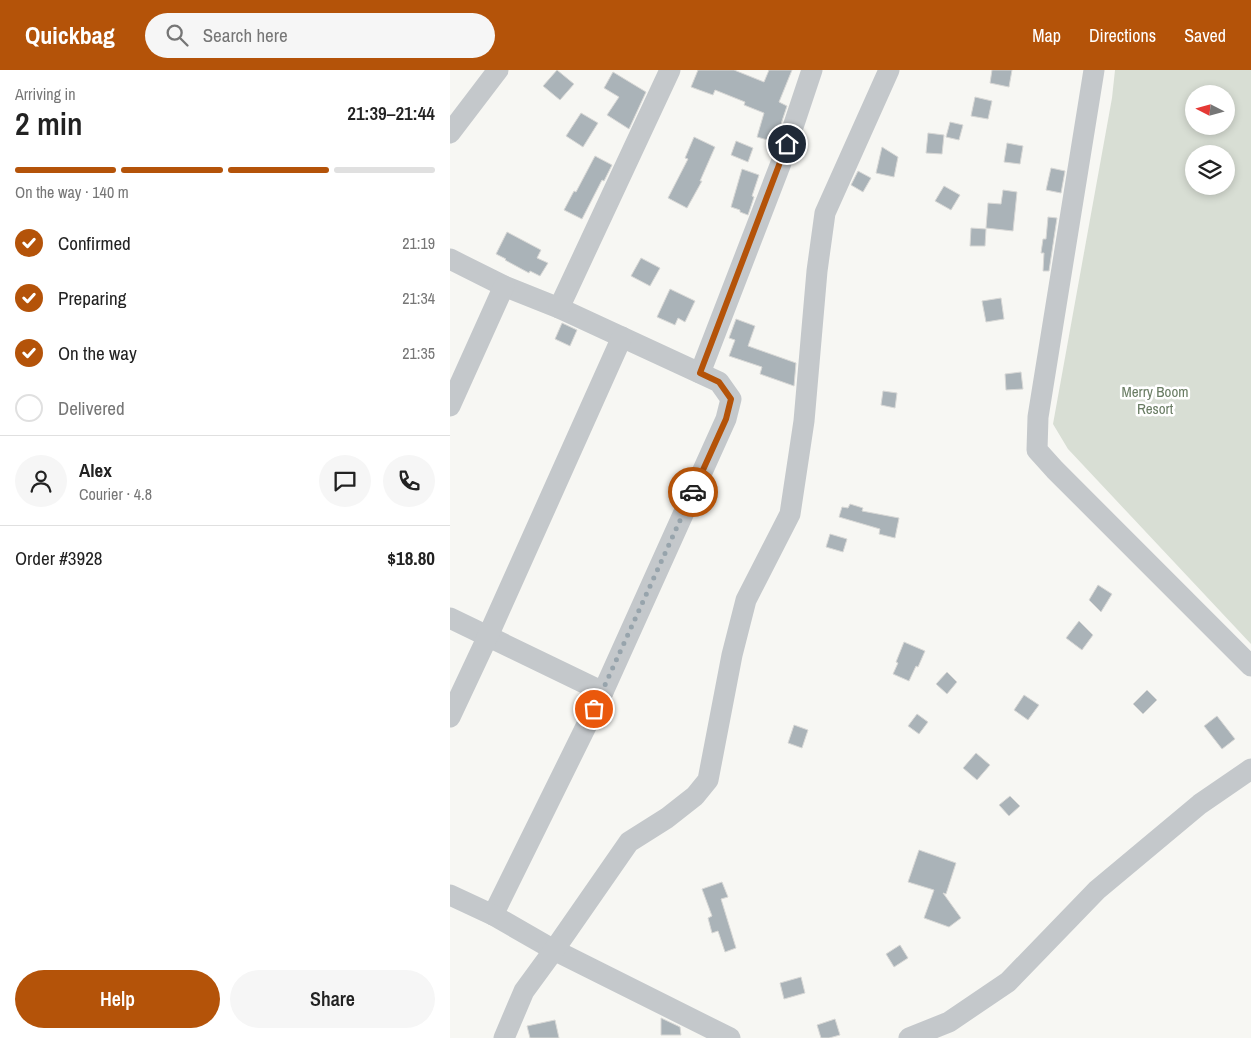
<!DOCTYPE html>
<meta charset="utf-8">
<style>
:root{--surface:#fff;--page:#f6f6f6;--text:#222;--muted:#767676;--line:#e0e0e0;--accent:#b45309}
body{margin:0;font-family:"Archivo Narrow",sans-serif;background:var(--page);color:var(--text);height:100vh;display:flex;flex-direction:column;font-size:19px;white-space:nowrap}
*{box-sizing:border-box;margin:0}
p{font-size:16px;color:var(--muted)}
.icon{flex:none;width:28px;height:28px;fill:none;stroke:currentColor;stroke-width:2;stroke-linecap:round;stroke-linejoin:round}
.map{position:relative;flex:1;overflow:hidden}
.panel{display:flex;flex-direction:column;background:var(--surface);width:450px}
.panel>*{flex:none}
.needle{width:32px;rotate:276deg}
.buttons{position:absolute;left:735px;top:15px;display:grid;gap:10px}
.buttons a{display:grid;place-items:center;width:50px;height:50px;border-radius:50%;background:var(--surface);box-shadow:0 2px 8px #0003;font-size:25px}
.pin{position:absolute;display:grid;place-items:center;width:42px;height:42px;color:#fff;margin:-21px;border:2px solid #fff;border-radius:50%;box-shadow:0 1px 5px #0007}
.courier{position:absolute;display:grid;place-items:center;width:50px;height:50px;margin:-25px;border:4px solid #b45309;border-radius:50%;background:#fff;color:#222;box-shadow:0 1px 6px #0007}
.headline em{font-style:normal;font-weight:600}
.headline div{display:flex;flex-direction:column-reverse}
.headline{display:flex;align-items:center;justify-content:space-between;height:85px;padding:0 15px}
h1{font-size:32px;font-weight:600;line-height:38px}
.bar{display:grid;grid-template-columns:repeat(4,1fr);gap:8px 5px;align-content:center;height:60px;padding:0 15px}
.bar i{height:6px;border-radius:4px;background:var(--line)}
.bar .active{background:var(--accent)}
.bar p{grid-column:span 4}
.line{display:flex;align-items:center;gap:12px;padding:0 15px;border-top:1px solid var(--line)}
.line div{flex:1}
.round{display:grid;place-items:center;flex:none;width:52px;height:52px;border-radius:26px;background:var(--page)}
ol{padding:0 15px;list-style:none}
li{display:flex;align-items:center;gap:15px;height:55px}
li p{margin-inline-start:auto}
li .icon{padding:5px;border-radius:50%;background:var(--accent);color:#fff;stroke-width:4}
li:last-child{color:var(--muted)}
li i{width:28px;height:28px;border:2px solid var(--line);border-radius:50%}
.cta{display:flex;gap:10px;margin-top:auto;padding:10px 15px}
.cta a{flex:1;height:58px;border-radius:30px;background:var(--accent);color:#fff;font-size:20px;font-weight:600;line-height:58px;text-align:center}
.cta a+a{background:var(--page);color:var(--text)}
header{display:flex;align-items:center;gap:30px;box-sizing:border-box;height:70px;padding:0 25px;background:var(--accent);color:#fff}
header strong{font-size:24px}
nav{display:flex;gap:28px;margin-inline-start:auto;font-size:18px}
.search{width:350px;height:45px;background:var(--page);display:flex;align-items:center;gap:12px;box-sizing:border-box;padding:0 18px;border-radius:28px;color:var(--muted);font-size:19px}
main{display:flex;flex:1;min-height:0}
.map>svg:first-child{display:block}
.green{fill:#d8ded4;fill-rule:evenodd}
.building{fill:#aab3b8;stroke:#d8d8d6}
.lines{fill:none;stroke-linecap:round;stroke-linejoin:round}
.street{stroke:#c4c8cb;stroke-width:21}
.done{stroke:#97a4ac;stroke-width:5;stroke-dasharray:0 9}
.route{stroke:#b45309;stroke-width:6}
.labels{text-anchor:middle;stroke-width:5;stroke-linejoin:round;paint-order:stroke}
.park-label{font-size:15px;fill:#697c63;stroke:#fff}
</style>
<header>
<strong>Quickbag</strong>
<div class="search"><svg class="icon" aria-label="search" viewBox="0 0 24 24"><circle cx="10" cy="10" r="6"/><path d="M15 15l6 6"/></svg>Search here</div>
<nav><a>Map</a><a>Directions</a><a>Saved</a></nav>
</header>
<main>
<section class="panel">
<div class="headline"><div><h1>2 min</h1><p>Arriving in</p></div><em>21:39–21:44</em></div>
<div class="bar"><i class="active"></i><i class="active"></i><i class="active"></i><i></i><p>On the way · 140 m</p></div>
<ol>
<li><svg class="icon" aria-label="check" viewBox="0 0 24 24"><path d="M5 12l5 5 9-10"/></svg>Confirmed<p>21:19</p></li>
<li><svg class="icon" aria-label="check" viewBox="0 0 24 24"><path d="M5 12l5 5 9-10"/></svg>Preparing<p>21:34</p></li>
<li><svg class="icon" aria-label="check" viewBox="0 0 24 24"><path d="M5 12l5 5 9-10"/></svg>On the way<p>21:35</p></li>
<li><i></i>Delivered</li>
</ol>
<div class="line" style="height:90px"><a class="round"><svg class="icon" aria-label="person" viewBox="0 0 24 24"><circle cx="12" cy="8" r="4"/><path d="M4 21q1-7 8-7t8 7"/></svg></a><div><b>Alex</b><p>Courier · 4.8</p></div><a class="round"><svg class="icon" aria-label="chat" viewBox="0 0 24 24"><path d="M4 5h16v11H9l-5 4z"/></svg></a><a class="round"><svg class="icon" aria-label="phone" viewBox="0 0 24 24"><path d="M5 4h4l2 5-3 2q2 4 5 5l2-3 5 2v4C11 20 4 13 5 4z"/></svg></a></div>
<div class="line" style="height:65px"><div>Order #3928</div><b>$18.80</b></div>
<div class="cta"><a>Help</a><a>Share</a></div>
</section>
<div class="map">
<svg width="801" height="968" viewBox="0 0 801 968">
<rect width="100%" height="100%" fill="#f7f7f3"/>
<!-- green -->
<path class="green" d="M665 0H801V574L618 379 603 354 662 28ZM744 24H776V56H744ZM744 84H776V116H744Z"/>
<!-- building -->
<g class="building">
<path d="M107 0 124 14 110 30 93 16Z"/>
<path d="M248 0H284L314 12 319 0H342L329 32 337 36 325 72 307 67 314 43 294 35 295 32 265 20 263 25 241 17Z"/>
<path d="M542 0H562L559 17 540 13Z"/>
<path d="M163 2 196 22 179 59 157 45 169 27 154 18Z"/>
<path d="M525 27 542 31 538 49 521 46Z"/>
<path d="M131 43 148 53 133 77 116 66Z"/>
<path d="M500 52 513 55 509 70 496 67Z"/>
<path d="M478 63 494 65 492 84 476 83Z"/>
<path d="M244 67 265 77 250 111H252L237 138 218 128 238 89 235 88Z"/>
<path d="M286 71 303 78 298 92 281 85Z"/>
<path d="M557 73 573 76 570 94 554 92Z"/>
<path d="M432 77 448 87 444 107 426 103Z"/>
<path d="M145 86 162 95 154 111 152 110 132 149 114 140 124 121 126 122Z"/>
<path d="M601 98 615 101 611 123 596 120Z"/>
<path d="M292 99 309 105 302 126 304 127 298 145 290 142V140L281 137Z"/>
<path d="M408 101 421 108 413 122 401 115Z"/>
<path d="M494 116 510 125 501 140 485 131Z"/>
<path d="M553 120 567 122 563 161 536 158 538 133 551 134Z"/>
<path d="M598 147 607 148 599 201H593L594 183H591L593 169H596Z"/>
<path d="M521 158 536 159 535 176H520Z"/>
<path d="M57 162 91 180 87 188 98 193 90 206 80 201 79 203 55 190 56 189 46 184Z"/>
<path d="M191 188 210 198 200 216 181 206Z"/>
<path d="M220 219 245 231 235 252 228 248 225 255 207 247Z"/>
<path d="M551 228 554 249 536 252 532 231Z"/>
<path d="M286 249 305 256 298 276 346 293 344 316 310 304 312 297 279 286 285 270 279 268Z"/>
<path d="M112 253 127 260 120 276 105 269Z"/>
<path d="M571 302 573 319 556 320 555 304Z"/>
<path d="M433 321 447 323 445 338 431 335Z"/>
<path d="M400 434 413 438 412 441 449 448 445 468 429 464 430 459 389 447 392 437 398 438Z"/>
<path d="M380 464 397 469 393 482 376 477Z"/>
<path d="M648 515 662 524 651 542 639 530Z"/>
<path d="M629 551 643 565 632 580 616 568Z"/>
<path d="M454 572 475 581 468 597 466 596 459 611 443 604 448 593 446 592Z"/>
<path d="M497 602 507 612 497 624 486 614Z"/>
<path d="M697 620 707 630 693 644 683 634Z"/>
<path d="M574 625 589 635 578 650 564 640Z"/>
<path d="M467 644 478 652 469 664 458 656Z"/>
<path d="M767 646 785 669 772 679 754 656Z"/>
<path d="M344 655 358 660 352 678 338 673Z"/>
<path d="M526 683 540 695 527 710 513 698Z"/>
<path d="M560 726 570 736 559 746 549 735Z"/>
<path d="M469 780 506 793 496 824 493 823 511 848 499 857 474 848 484 820 458 812Z"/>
<path d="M272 812 278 827 271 829 286 878 275 882 268 861 262 863 258 848 262 846 252 819Z"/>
<path d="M450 875 458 888 444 897 436 884Z"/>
<path d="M351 907 355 923 334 929 330 913Z"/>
<path d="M211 948 230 957 231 965H211Z"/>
<path d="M385 949 390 965 379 968H371L367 955Z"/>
<path d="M105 950 109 968H80L77 956Z"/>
</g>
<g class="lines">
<!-- street -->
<g class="street">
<path d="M644 0 588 347 587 380 605 400 801 596"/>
<path d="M0 63 48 0"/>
<path d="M0 189 54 216 109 238 269 312 281 329 276 349 153 622 43 845"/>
<path d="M109 238 220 0"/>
<path d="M250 303 331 93 362 0"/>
<path d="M0 336 54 216"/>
<path d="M0 548 153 622"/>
<path d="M0 647 38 566 172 267"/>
<path d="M0 825 43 845 104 880 280 968"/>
<path d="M54 968 74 921 104 880 179 772 217 748 245 726 258 710 282 585 296 530 340 444 354 351 367 201 375 143 439 0"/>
<path d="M459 968 499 952 558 912 647 820 750 734 801 699"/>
</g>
</g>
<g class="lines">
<!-- done -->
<path class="done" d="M144 639 243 422"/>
<!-- route -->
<path class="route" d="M243 422 276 349 281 329 269 312 250 303 337 74"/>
</g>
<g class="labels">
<!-- park labels -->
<g class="park-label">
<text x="705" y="327">Merry Boom<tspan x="705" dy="17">Resort</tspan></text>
</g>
</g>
</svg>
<div class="buttons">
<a><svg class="needle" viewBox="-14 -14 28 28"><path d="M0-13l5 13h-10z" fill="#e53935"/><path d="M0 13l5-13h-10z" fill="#767676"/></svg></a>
<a><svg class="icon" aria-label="layers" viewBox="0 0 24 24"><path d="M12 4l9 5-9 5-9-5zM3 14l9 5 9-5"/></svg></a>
</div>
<div class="pin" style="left:144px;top:639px;background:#ea580c"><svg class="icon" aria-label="bag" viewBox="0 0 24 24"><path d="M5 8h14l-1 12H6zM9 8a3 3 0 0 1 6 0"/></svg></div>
<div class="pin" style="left:337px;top:74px;background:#1f2937"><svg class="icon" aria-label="home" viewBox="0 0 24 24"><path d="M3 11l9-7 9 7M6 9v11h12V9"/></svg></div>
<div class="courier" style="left:243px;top:422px"><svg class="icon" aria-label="car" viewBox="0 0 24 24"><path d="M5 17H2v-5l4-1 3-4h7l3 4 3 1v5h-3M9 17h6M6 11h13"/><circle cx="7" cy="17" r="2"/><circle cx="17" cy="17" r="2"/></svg></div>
</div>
</main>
